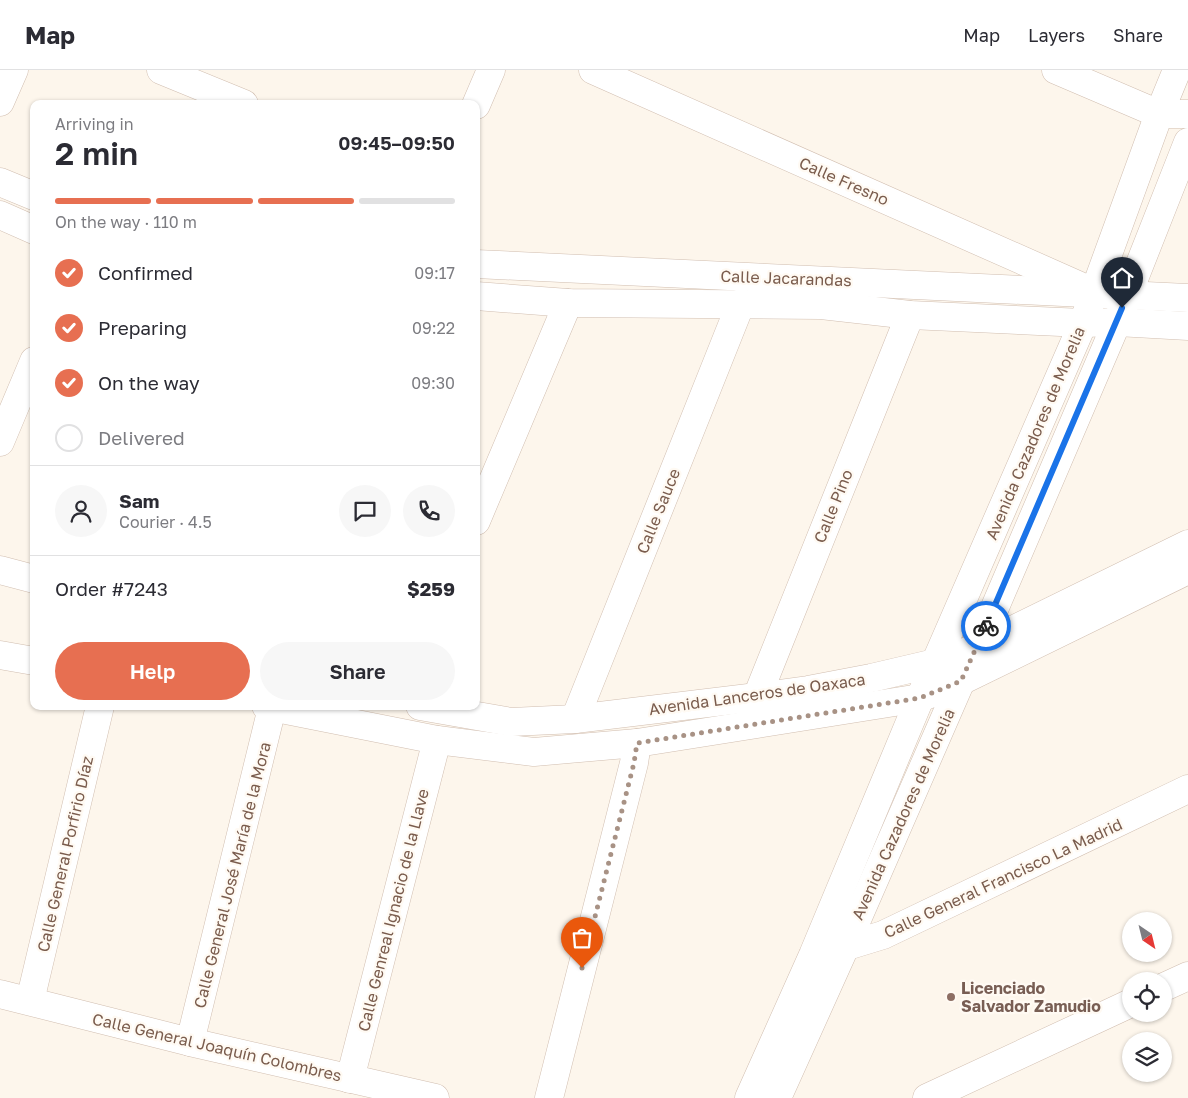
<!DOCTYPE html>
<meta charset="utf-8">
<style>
:root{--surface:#fff;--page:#f7f7f7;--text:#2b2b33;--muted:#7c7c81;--line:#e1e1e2;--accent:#e76f51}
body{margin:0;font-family:"Golos Text",sans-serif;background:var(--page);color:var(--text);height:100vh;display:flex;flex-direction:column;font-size:19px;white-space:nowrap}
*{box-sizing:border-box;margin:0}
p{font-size:16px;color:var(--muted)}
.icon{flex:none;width:28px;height:28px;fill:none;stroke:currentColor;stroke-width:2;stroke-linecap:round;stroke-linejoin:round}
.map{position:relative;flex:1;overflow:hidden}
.drawer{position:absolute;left:30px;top:30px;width:450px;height:610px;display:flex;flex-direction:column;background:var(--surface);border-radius:10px;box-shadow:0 1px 4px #0004}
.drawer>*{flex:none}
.needle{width:32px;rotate:145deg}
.tools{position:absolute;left:1122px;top:842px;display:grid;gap:10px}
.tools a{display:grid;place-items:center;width:50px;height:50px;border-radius:50%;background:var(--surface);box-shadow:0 1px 4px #0004;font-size:25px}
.pin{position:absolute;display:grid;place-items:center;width:42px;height:42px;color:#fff;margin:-51px -21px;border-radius:50% 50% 50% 0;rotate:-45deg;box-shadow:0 0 5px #0007}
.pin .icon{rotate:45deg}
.courier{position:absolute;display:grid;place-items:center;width:50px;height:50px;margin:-25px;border:4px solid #1a73e8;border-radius:50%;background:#fff;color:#222;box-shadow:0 1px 6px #0007}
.overview em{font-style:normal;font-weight:600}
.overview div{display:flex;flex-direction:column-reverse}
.overview{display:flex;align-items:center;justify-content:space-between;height:85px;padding:0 25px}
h1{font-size:32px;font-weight:600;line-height:38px}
.bar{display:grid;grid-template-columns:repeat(4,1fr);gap:8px 5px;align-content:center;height:60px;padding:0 25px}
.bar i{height:6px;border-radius:4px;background:var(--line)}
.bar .active{background:var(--accent)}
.bar p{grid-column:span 4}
.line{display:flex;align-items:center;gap:12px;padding:0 25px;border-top:1px solid var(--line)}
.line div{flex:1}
.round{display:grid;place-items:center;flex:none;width:52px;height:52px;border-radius:26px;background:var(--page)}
ol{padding:0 25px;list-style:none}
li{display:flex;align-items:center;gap:15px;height:55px}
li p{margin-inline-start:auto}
li .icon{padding:5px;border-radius:50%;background:var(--accent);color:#fff;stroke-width:4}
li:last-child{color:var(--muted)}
li i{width:28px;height:28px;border:2px solid var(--line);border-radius:50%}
.button{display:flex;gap:10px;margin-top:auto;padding:10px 25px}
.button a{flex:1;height:58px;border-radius:30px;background:var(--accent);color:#fff;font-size:20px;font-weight:600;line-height:58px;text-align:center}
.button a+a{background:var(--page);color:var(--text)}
header{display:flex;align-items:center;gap:30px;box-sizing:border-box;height:70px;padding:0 25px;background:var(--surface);border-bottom:1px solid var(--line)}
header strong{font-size:24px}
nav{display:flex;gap:28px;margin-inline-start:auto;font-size:18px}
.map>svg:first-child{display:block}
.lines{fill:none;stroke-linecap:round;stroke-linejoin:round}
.minor-casing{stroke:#d1beb0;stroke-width:29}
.minor{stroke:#fff;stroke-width:28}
.done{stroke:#a89285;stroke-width:5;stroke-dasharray:0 9}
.route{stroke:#1a73e8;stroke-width:6}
.education-dot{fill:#8d6e63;stroke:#fffaf3;stroke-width:2}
.labels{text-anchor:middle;stroke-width:4.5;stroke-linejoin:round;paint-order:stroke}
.street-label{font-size:16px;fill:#7a5c4d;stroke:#fffaf3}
.education-label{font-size:16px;font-weight:bold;fill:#785e54;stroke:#fffaf3;text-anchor:start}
</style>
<header>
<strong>Map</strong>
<nav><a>Map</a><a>Layers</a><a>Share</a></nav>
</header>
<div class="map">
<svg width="1188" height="1028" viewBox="0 0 1188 1028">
<rect width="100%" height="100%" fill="#fdf6ec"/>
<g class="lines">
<!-- minor casing -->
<g class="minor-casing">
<g id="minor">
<path d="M161 0 244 34"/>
<path d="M593 0 1080 216"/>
<path d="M1056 0 1159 44H1188"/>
<path d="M0 32 14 0"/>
<path d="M476 35 491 0"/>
<path d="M0 112 34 126"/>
<path d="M0 145 34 160"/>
<path d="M476 194 1188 228"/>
<path d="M476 226 568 233 821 235 910 245 1083 253 1117 252 1188 256"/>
<path d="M0 372 34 291"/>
<path d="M476 451 568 233"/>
<path d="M0 500 34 509"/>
<path d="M0 585 34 591"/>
<path d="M757 627 910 245"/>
<path d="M266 636 437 670 534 682 637 673 920 628 961 611 1188 500"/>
<path d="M420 636 511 652 575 649 757 627 808 620 871 608 935 593 978 577 1188 474"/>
<path d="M575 649 741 233"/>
<path d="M834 880 883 865 1188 719"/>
<path d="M1164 917 1188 906"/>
<path d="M0 924 190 972 435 1028"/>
<path d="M30 931 100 636"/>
<path d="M190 972 272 638"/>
<path d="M350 1009 437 670"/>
<path d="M549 1028 634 693 637 673"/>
<path d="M749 1028 813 885 920 628 1083 253 1159 44 1177 0"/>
<path d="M777 1028 845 877 961 611 978 577 1117 252 1188 72"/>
<path d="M927 1028 1131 933"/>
</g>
</g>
<!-- minor -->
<use href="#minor" class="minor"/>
</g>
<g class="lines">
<!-- done -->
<path class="done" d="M582 898 634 693 637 673 920 628 961 611 986 556"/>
<!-- route -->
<path class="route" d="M986 556 1122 238"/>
</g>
<!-- markers -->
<circle class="education-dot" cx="951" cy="927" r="5"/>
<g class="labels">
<!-- street labels -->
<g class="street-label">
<text transform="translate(844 111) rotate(24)" y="6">Calle Fresno</text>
<text transform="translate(786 208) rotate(2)" y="6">Calle Jacarandas</text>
<text transform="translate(1035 363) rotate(-67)" y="6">Avenida Cazadores de Morelia</text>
<text transform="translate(833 436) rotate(-68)" y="6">Calle Pino</text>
<text transform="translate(658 441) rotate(-68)" y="6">Calle Sauce</text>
<text transform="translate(757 624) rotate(-8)" y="6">Avenida Lanceros de Oaxaca</text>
<text transform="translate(903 744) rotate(-66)" y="6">Avenida Cazadores de Morelia</text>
<text transform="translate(65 784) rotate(-77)" y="6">Calle General Porfirio Díaz</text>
<text transform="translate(232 805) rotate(-76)" y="6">Calle General José María de la Mora</text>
<text transform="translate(1003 808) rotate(-25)" y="6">Calle General Francisco La Madrid</text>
<text transform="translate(393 840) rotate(-76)" y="6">Calle Genreal Ignacio de la Llave</text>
<text transform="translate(217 977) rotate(13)" y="6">Calle General Joaquín Colombres</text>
</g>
<!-- education labels -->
<g class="education-label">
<text x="961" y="924">Licenciado<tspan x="961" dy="18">Salvador Zamudio</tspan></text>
</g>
</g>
</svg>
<div class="tools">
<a><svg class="needle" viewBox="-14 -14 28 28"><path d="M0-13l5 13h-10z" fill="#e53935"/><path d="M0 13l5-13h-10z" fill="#7c7c81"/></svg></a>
<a><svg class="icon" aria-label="locate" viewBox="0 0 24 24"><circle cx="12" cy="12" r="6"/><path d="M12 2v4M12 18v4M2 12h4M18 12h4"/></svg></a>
<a><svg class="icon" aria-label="layers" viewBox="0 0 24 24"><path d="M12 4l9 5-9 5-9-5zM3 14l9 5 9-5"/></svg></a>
</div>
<div class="pin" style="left:582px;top:898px;background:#ea580c"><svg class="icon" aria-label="bag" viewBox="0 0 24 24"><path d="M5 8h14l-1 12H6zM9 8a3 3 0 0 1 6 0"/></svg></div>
<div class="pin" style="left:1122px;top:238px;background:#1f2937"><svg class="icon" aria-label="home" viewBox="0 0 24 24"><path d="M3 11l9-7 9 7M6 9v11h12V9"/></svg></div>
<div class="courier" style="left:986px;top:556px"><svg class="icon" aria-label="bike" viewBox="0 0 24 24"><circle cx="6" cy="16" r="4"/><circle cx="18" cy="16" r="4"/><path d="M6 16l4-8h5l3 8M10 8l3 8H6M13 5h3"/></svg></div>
<section class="drawer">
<div class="overview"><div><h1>2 min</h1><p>Arriving in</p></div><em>09:45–09:50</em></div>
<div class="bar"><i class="active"></i><i class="active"></i><i class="active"></i><i></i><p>On the way · 110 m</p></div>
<ol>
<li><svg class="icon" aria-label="check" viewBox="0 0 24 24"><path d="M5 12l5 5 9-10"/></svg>Confirmed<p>09:17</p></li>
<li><svg class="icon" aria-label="check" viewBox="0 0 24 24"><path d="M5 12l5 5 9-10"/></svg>Preparing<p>09:22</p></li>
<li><svg class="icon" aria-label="check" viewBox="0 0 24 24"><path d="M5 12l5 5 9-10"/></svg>On the way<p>09:30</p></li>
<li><i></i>Delivered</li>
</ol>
<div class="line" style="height:90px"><a class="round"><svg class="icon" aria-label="person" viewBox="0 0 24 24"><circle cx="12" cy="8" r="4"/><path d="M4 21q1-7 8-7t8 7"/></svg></a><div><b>Sam</b><p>Courier · 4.5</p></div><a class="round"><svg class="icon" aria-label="chat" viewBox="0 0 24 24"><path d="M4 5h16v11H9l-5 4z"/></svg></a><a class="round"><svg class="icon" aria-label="phone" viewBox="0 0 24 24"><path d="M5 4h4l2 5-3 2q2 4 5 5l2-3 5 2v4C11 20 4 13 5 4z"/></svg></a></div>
<div class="line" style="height:65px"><div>Order #7243</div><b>$259</b></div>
<div class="button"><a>Help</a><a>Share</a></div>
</section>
</div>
